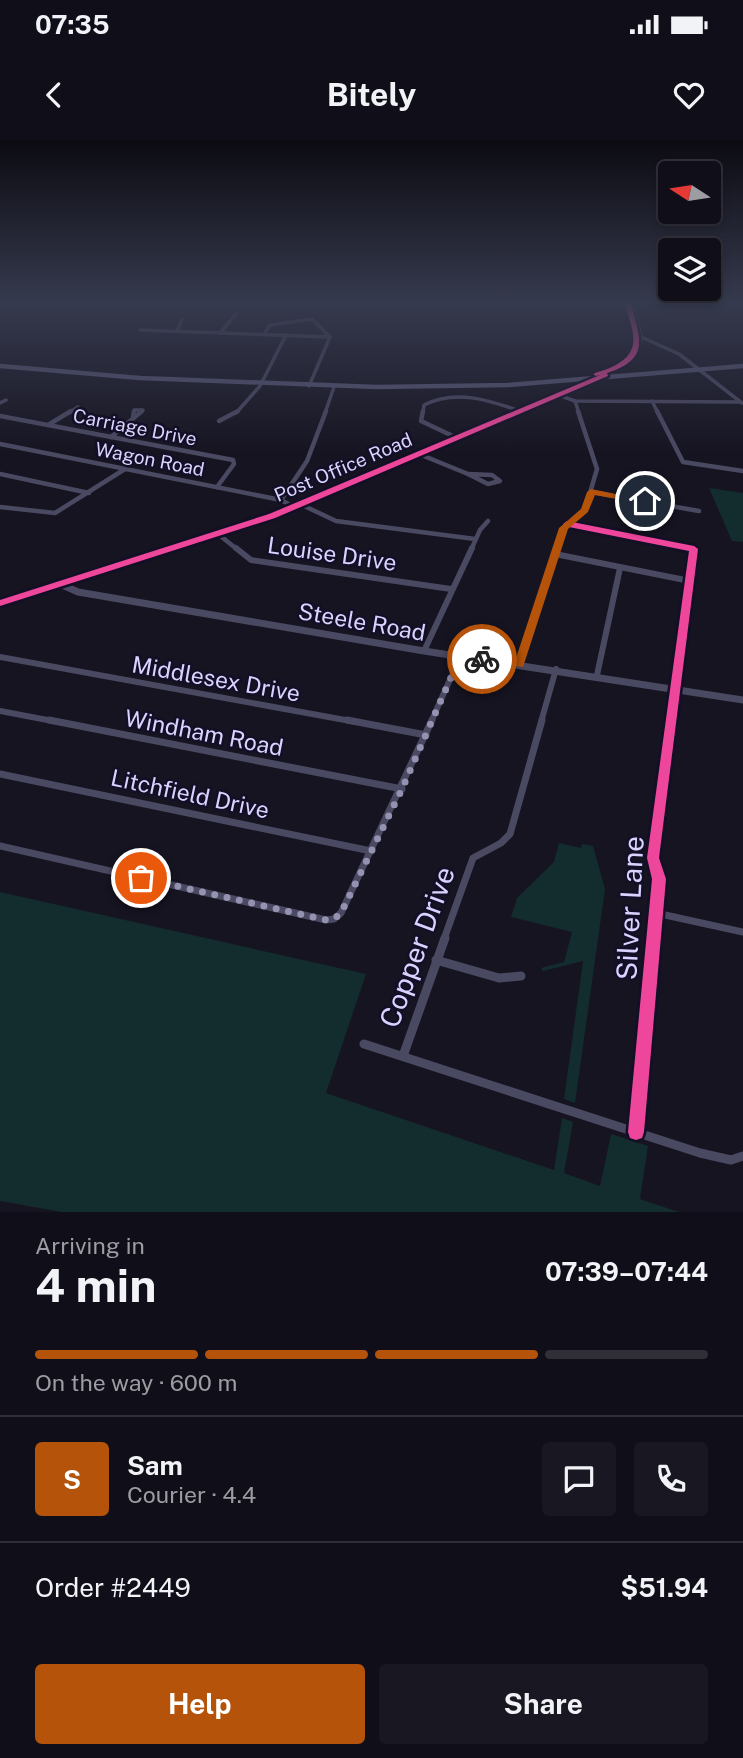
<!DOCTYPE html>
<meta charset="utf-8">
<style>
:root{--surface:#100f19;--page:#191822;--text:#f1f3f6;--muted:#9c9ca2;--line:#302f38;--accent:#b45309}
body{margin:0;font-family:"Public Sans",sans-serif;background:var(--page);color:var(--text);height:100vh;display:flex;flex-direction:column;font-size:26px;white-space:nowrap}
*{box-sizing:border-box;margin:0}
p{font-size:23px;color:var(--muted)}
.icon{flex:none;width:38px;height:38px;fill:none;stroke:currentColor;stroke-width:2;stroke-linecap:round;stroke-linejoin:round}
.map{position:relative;height:1072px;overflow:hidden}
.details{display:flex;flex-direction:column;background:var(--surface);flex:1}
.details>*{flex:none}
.needle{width:46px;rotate:282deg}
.controls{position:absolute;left:658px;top:21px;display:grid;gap:14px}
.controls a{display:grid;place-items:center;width:63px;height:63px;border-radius:7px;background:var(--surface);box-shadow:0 4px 10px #0003,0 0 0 2px var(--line);font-size:35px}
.pin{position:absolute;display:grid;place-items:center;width:60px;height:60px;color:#fff;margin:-30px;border:4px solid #fff;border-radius:50%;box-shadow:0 2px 7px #0007}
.courier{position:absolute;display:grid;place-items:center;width:70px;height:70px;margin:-35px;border:5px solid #b45309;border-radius:50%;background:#fff;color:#222;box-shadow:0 2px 9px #0007}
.overview em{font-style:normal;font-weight:700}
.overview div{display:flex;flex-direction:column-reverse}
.overview{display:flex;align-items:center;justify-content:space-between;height:119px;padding:0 35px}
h1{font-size:46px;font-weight:700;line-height:52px}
.bar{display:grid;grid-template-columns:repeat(4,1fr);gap:10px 7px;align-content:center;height:84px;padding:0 35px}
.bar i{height:9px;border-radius:5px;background:var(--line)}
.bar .selected{background:var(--accent)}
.bar p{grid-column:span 4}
.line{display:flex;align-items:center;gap:18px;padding:0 35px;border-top:2px solid var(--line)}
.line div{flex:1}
.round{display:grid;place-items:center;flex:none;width:74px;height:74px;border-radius:7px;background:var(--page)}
.primary-button{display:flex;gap:14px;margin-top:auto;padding:14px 35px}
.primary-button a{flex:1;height:80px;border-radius:7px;background:var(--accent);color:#fff;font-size:28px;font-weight:700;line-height:80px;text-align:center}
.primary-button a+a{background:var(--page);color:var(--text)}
.status{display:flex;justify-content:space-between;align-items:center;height:49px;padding:0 35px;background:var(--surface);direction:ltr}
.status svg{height:19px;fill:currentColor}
header{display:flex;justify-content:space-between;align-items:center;height:91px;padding:0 35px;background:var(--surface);font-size:32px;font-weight:700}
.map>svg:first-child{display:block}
.green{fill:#132c2d}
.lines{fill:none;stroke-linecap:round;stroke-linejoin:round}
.minor-far4{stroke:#4a4962;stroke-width:3.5}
.minor-far3{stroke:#4a4962;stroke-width:4.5}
.minor-far2{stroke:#4a4962;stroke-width:6}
.minor-far1{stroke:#4a4962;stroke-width:7}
.minor{stroke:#4a4962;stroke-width:9}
.tertiary-far2{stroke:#4a4962;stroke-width:4.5}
.tertiary-far1{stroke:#4a4962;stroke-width:5}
.tertiary{stroke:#4a4962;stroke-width:7}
.secondary{stroke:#575674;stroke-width:4.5}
.cycleway-casing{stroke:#130f26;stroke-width:5}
.cycleway{fill:#ed469a;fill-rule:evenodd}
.route{fill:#b45309}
.done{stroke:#9591b1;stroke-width:7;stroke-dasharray:0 12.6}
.labels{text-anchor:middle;stroke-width:5;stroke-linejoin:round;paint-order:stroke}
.far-street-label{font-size:19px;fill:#d9d4ff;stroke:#130f26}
.street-label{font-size:23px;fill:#d9d4ff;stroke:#130f26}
.near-street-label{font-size:28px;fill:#d9d4ff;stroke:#130f26}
</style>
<div class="status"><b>07:35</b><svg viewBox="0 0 49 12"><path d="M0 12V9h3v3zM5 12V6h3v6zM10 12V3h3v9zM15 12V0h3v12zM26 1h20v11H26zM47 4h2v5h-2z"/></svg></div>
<header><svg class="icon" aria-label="back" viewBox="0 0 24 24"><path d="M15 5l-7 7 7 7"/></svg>Bitely<svg class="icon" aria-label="heart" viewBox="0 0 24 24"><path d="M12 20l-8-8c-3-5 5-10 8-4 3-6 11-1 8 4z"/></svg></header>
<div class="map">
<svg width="743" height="1072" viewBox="0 0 743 1072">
<rect width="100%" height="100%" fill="#161421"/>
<!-- green -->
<g class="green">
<path d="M709 348 743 353V402L732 401Z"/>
<path d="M559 703 581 708 582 704 593 706 605 749 575 963 564 959 583 821 543 831 541 828 564 822 572 792 511 777 517 758 554 722Z"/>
<path d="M0 752 366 834 326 953 554 1030 562 978 573 982 564 1033 600 1046 611 994 648 1006 640 1059 679 1072H62L0 1061Z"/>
</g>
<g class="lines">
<!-- minor-far4 -->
<g class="minor-far4">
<path d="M140 190 330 197"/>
<path d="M177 191 182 179"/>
<path d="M220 193 237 173"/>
<path d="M264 194 270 185 312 179 330 197"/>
<path d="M641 197 679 214 742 263"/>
<path d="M309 246 330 197"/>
<path d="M558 255 575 261 740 262"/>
<path d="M575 261 579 273"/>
<path d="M652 261 658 273"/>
<path d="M0 263 6 260"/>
<path d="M69 273 78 267"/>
<path d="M134 273V270H143L140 273"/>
<path d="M236 273 260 246 286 195"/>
<path d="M325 273 334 247"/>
<path d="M423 273 424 265C456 249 488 260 520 271"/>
</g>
<!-- minor-far3 -->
<g class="minor-far3">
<path d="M423 271 421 281 457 298"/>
<path d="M657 271 683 322 743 331"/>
<path d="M0 276 233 320 234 324 217 347"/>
<path d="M133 277 134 271"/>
<path d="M219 281 238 271"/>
<path d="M48 285 71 271"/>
<path d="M111 297 142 271"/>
<path d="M0 304 281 360 294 367"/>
<path d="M419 314 468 334"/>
<path d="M0 334 89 353"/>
<path d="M468 334 492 335 500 341 488 344Z"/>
<path d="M591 352 699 371"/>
<path d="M281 360 307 321 326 271"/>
<path d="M300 364 336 381 475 399"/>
<path d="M0 367 55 373 125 329"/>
<path d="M567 384 694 410"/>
<path d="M218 394 238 410"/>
<path d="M471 410 480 390 488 381"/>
<path d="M556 410 563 388 585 370 597 329 578 271"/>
</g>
<!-- minor-far2 -->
<g class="minor-far2">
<path d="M236 408 251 420 451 449"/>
<path d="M555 414 690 441"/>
<path d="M424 511 472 408"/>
<path d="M0 517 356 582"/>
<path d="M519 525 557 408"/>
<path d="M597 535 620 428"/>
<path d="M0 571 58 582"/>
<path d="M431 582 460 517"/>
<path d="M541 582 556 529"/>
<path d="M671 582 694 409 689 408"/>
</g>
<!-- minor-far1 -->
<g class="minor-far1">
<path d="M49 580 402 649"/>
<path d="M347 580 426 595"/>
<path d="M0 634 371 711"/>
<path d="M0 706 326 780 334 779 341 773 432 580"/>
<path d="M656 773 743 792"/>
<path d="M444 799 473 718 501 703 510 694 542 580"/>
<path d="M654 799 659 739 653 718 671 580"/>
</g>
<!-- minor -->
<g class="minor">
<path d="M436 820 499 838 521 836"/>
<path d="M364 904 700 1013 731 1020 743 1016"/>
<path d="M403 916 445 798"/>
<path d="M636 992 654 798"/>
</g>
<!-- tertiary-far2 -->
<path class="tertiary-far2" d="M517 273C543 262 633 233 639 206 642 192 635 176 631 163"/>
<!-- tertiary-far1 -->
<path class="tertiary-far1" d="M167 410 272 376 521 271"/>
<!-- tertiary -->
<g class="tertiary">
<path d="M60 444 78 452 424 511 743 560"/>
<path d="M0 463 172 408"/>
</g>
<!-- secondary -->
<path class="secondary" d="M0 226 140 238 377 247 508 245 743 226"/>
<!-- cycleway casing -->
<g class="cycleway-casing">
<g id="cycleway">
<path d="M625 163H631C639 197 652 219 607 233L608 236 275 378 0 466V460L269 374 600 235 596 236 593 234C599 231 607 230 614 226 645 210 631 189 625 163Z"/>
<path d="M567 381 694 406 698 409 659 718 666 739 644 992 642 998 636 1000 630 998 628 992 652 739 647 718 689 411 564 386 563 384Z"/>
</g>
</g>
<!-- cycleway -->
<use href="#cycleway" class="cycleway"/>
</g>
<!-- sky -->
<linearGradient id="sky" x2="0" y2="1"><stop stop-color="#0c0b12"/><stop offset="0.52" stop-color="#363a4e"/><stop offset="1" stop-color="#363a4e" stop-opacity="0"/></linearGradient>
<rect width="743" height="313" fill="url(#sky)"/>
<!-- route -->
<path class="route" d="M591 349 650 361 645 364 595 355 588 372 568 389 523 527 478 522 476 519 482 516 515 521 559 388 581 369 587 352Z"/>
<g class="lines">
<!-- done -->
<path class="done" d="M141 738 326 780 334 779 341 773 402 649 460 517 482 519"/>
</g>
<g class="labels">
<!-- far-street labels -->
<g class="far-street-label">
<text transform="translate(135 287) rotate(11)" y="7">Carriage Drive</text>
<text transform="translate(150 319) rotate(11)" y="7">Wagon Road</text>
<text transform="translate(343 327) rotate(-23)" y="7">Post Office Road</text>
</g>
<!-- street labels -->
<g class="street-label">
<text transform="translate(332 414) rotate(8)" y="8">Louise Drive</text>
<text transform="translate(362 482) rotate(10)" y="8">Steele Road</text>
<text transform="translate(216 539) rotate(10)" y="8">Middlesex Drive</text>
<text transform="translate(204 593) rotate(11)" y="8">Windham Road</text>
<text transform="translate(190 654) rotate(12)" y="8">Litchfield Drive</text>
</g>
<!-- near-street labels -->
<g class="near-street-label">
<text transform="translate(630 768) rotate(-87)" y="10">Silver Lane</text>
<text transform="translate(417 807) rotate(-70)" y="10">Copper Drive</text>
</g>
</g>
</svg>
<div class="controls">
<a><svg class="needle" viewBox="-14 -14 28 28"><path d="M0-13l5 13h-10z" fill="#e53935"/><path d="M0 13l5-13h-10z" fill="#9c9ca2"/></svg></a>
<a><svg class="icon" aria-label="layers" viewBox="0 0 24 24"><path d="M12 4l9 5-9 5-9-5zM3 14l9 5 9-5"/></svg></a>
</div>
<div class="pin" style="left:141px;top:738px;background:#ea580c"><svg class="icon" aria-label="bag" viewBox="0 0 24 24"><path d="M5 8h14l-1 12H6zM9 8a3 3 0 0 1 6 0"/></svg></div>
<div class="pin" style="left:645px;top:361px;background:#1f2937"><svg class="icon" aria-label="home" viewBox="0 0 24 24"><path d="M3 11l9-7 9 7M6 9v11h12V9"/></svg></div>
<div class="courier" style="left:482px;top:519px"><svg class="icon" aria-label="bike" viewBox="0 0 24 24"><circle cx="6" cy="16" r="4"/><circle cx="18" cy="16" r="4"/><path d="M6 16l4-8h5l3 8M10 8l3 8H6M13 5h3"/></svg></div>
</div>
<section class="details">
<div class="overview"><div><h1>4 min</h1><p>Arriving in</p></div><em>07:39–07:44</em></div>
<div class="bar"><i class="selected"></i><i class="selected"></i><i class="selected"></i><i></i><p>On the way · 600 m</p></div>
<div class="line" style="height:126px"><b class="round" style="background:var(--accent);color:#fff">S</b><div><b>Sam</b><p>Courier · 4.4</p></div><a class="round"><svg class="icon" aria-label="chat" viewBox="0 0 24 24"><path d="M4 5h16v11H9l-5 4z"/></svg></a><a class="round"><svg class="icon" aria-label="phone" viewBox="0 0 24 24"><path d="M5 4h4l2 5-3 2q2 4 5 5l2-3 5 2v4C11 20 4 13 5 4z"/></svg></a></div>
<div class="line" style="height:91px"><div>Order #2449</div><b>$51.94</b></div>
<div class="primary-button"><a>Help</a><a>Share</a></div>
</section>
